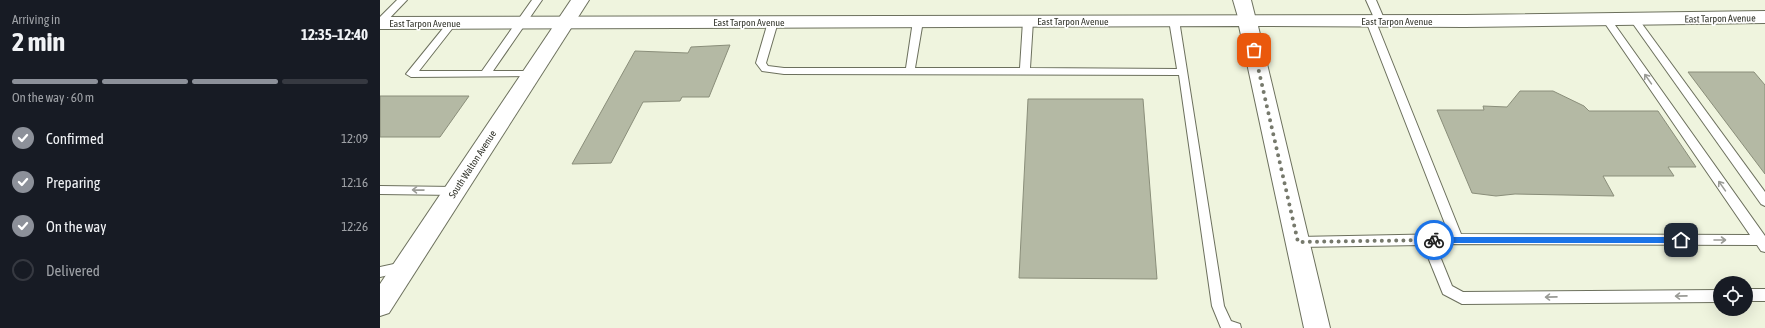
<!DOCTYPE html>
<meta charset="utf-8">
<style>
:root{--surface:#171b24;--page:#20242c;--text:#f1f3f6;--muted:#9ea1a6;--line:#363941;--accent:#8c9099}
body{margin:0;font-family:"Asap Condensed",sans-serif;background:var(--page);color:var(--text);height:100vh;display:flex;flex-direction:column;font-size:15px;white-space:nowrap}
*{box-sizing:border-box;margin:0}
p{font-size:13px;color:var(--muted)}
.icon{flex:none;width:22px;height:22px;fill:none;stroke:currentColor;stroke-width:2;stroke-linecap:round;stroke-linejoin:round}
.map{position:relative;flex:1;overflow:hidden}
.side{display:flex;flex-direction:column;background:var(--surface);width:380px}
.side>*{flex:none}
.tools{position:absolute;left:1333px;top:276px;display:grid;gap:8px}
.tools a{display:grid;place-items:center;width:40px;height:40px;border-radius:50%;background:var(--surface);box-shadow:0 4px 16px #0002;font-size:20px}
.pin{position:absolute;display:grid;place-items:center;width:34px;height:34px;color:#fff;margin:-17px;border-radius:8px;box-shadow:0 2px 6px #0006}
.courier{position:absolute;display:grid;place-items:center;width:40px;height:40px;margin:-20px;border:3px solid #1a73e8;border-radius:50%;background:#fff;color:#222;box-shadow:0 1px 5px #0007}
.head em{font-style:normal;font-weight:700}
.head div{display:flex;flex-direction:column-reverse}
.head{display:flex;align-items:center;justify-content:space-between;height:68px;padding:0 12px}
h1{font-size:26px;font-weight:700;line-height:30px}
.bar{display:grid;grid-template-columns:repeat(4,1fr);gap:6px 4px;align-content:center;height:48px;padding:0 12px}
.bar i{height:5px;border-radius:3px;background:var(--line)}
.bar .on{background:var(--accent)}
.bar p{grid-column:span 4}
ol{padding:0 12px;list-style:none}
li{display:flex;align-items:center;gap:12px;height:44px}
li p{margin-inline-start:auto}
li .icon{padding:4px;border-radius:50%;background:var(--accent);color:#fff;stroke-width:4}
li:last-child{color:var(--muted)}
li i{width:22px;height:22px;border:2px solid var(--line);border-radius:50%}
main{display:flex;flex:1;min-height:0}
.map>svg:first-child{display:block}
.building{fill:#b4b9a4;stroke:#8a8e7a}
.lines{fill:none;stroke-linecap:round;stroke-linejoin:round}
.lane-casing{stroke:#6c705d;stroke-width:2}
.street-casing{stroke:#6c705d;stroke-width:2}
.secondary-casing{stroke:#6c705d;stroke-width:2}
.lane{fill:#fff;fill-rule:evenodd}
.street{fill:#fff;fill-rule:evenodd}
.secondary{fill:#fff;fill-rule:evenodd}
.oneway{stroke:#9a9b96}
.route{fill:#1a73e8}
.done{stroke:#76796c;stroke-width:4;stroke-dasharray:0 7.2}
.labels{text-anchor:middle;stroke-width:3.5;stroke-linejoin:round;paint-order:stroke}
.street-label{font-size:10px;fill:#35372e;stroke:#fff}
</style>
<main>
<section class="side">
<div class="head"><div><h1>2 min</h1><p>Arriving in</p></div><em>12:35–12:40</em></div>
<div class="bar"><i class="on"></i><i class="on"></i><i class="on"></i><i></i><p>On the way · 60 m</p></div>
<ol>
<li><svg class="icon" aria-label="check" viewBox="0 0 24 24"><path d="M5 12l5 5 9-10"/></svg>Confirmed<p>12:09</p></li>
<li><svg class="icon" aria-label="check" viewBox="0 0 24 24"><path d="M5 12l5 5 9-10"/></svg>Preparing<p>12:16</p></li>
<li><svg class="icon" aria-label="check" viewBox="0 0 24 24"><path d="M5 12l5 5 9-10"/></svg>On the way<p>12:26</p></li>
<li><i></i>Delivered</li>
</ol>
</section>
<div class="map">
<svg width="1385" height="328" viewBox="0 0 1385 328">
<rect width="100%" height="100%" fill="#eff4de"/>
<!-- building -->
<g class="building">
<path d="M350 45 329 97H302L300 101 263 102 231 163 192 164 255 51 308 53 311 47Z"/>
<path d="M1308 72H1374L1385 85V174Z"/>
<path d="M1140 91H1173L1204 106 1209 111H1278L1316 167H1288L1294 176H1223L1234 196 1135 194 1116 196 1092 193 1057 110H1104L1103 106 1127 107Z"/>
<path d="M0 96H89L60 137H0Z"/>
<path d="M648 99H763L777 279 639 278Z"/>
</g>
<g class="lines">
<!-- lane casing -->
<g class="lane-casing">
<g id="lane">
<path d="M17 0H27L3 25 0 26V17Z"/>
<path d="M152 0H162L113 71H151L156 74 155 76 31 77 26 74 69 21 72 20 77 23 75 25 39 71H102Z"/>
<path d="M986 0H996L1005 21 1000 24 996 22 1081 234 1370 235 1224 22 1222 20 1227 17 1230 18 1385 236V252L1381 251 1377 245 1055 244 1072 286 1083 292 1340 290V302L1082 304 1063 294 1043 245 918 247 914 246 912 242 914 238 918 237 1069 234 986 21 991 18 995 20Z"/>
<path d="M1254 16 1257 17 1385 192V206L1381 204 1251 21V17Z"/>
<path d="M794 17 799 20 844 306 851 321 860 324 861 328H841L832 306 799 75 404 74 382 71 376 63 388 22 393 19 398 22 386 63 388 66 404 68H526L533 21 538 18 543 21 535 68H640L643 21 648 18 653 21 650 68 797 69 789 20Z"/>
<path d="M0 186 75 187 79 188 81 191 79 194 75 195 0 194Z"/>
<path d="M23 262 27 263 29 267 27 271 0 277V267Z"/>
<rect x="1366" y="289" width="19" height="12"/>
</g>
</g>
<!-- street casing -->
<g class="street-casing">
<g id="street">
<path d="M191 0H209L9 313 0 316V284Z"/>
<path d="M853 0H871L876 20 874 24 867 26 860 24Z"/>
</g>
</g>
<!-- secondary casing -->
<g class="secondary-casing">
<path id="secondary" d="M1385 11V23L1085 27 878 26 950 328H924L859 26 0 29V17L1085 15Z"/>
</g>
<!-- lane -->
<use href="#lane" class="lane"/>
<!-- street -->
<use href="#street" class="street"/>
<!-- secondary -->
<use href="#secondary" class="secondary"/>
</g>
<!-- one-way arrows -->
<defs><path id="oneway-shaft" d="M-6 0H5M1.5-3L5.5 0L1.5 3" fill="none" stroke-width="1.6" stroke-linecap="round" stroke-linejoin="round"/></defs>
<g class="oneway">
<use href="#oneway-shaft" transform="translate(1268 79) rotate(-125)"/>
<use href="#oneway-shaft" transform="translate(1342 186) rotate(-125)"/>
<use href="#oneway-shaft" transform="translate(38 190) rotate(-179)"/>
<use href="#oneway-shaft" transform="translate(1340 240)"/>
<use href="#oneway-shaft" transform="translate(1301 296) rotate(179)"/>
<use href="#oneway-shaft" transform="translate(1171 297) rotate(179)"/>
</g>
<!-- route -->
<path class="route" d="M1054 237H1301L1304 240 1301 243H1054L1050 240Z"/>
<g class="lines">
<!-- done -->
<path class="done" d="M874 50 918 242 1054 240"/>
</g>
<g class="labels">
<!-- street labels -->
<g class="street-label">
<text transform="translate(1340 18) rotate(-1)" y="4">East Tarpon Avenue</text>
<text x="693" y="25">East Tarpon Avenue</text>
<text x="1017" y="25">East Tarpon Avenue</text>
<text x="369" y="26">East Tarpon Avenue</text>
<text x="45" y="27">East Tarpon Avenue</text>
<text transform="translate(92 164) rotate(-57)" y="4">South Walton Avenue</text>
</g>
</g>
</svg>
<div class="tools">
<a><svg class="icon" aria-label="locate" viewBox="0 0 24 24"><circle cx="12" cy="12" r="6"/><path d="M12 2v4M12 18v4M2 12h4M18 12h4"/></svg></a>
</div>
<div class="pin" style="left:874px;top:50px;background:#ea580c"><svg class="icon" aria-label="bag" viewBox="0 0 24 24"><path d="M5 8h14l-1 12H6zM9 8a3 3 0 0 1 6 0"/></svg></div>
<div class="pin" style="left:1301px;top:240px;background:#1f2937"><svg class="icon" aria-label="home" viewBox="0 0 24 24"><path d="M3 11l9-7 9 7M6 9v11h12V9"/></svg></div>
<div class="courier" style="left:1054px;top:240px"><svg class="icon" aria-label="bike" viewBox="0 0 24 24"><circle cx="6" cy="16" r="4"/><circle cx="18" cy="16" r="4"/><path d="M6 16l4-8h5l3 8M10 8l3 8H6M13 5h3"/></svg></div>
</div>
</main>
